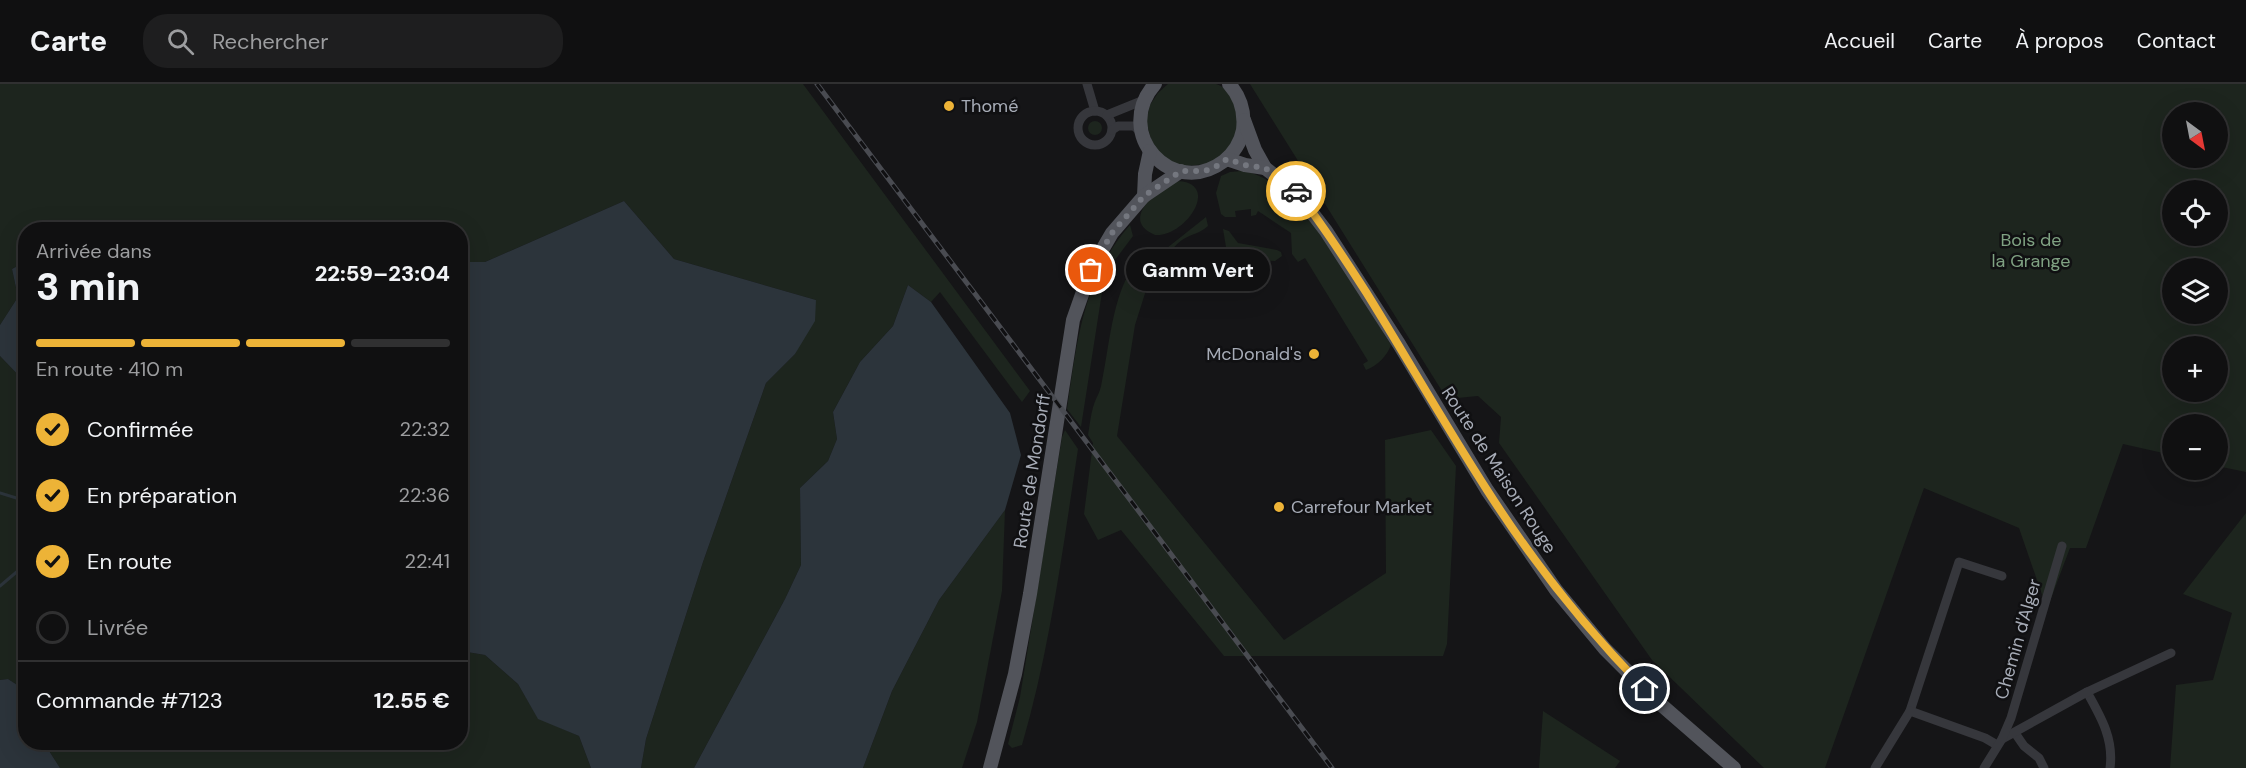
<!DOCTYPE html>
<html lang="fr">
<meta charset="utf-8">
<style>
:root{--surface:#101011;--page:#1e1e1f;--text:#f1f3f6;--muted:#9c9d9f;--line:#303031;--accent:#edb337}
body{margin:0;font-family:"DM Sans",sans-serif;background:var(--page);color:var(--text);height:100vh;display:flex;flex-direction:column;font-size:22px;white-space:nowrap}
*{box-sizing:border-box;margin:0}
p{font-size:20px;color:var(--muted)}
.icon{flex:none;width:33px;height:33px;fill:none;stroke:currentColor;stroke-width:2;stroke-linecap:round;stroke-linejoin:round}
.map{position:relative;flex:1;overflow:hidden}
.drawer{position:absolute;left:18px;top:138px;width:450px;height:528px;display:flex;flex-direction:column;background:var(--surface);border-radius:24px;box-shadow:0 6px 24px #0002,0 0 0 2px var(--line)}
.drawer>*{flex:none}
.needle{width:39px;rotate:148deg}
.buttons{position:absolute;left:2162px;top:18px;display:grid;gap:12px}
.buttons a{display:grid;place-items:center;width:66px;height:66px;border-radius:50%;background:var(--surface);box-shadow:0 6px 24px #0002,0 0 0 2px var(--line);font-size:30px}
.pin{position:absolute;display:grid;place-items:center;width:51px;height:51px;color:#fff;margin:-26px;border:3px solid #fff;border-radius:50%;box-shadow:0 2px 6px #0007}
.courier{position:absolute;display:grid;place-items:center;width:60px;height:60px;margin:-30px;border:4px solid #edb337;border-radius:50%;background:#fff;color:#222;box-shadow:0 2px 8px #0007}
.bubble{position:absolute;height:42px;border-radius:21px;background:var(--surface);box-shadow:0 6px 24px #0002,0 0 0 2px var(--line);font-size:20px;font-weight:800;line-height:42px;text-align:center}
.head em{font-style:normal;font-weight:800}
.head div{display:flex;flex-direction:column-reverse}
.head{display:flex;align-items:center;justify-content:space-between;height:102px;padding:0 18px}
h1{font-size:39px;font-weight:800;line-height:45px}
.bar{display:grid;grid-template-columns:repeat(4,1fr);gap:9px 6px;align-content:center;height:72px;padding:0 18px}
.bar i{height:8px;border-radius:4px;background:var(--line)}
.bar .selected{background:var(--accent)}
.bar p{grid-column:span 4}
.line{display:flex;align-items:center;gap:15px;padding:0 18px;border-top:2px solid var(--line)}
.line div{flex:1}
ol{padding:0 18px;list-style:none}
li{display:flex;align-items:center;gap:18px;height:66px}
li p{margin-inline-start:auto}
li .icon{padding:6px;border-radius:50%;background:var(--accent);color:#111;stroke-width:4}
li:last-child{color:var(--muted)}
li i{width:33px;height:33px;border:3px solid var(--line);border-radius:50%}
header{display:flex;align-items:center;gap:36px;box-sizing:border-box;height:84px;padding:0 30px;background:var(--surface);border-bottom:2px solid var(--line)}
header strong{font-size:28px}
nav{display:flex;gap:33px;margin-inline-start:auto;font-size:21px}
.search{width:420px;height:54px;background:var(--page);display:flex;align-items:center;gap:15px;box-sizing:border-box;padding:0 21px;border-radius:24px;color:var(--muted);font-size:22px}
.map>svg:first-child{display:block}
.green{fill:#1d251e;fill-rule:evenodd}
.water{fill:#2c343b}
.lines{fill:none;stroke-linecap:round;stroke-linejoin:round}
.stream{stroke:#2c343b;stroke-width:3}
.street{stroke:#36373c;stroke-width:9}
.primary{stroke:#52545b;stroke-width:14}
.rail-casing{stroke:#494b51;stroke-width:5}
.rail{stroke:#101012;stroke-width:3;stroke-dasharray:9;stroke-linecap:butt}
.done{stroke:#74777f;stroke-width:6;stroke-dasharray:0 10.8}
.route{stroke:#edb337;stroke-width:8}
.poi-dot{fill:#edb337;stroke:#101012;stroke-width:2}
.labels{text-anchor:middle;stroke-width:5;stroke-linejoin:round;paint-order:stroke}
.poi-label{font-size:18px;fill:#a7acb7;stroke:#101012;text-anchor:start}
.park-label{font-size:18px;fill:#7fa182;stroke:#101012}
.street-label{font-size:18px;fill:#a7acb7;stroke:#101012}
</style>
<header>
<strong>Carte</strong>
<div class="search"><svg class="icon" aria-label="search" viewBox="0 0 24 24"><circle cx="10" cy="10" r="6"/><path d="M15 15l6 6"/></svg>Rechercher</div>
<nav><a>Accueil</a><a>Carte</a><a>À propos</a><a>Contact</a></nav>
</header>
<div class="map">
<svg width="2246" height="684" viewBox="0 0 2246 684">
<rect width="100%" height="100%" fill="#151517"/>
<!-- green -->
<g class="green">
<path d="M0 0H803L1030 307 1022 318 940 208 931 218 908 201 893 242 860 278 833 328 837 355 828 377 800 404 801 481 785 515 694 684H641L646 655 703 478 766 299 795 270 816 216 674 175 624 117 485 178H461L460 146H26L25 178 12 185 18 213 0 241Z"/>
<path d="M1168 0C1181 0 1204 0 1216 0 1234 5 1243 36 1237 52 1234 62 1223 71 1218 79L1175 83 1153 64 1146 36 1150 21 1158 9Z"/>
<path d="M1250 0H2246V388L2217 382V340H2172V371L2123 360 2086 464H2070L2047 525 2019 444 1924 404 1825 684H1764L1652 576 1499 359 1501 333 1478 312 1447 315ZM2172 28H2217V74H2172ZM2172 106H2217V152H2172ZM2172 184H2217V230H2172ZM2172 262H2217V308H2172Z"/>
<circle cx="1095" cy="44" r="7"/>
<path d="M1242 87C1300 93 1362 214 1391 261 1387 272 1377 282 1366 286L1363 280 1368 277 1305 174 1298 178 1292 170 1291 149 1258 127 1256 131 1251 132V125L1235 127 1236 133H1225L1221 130 1216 109 1221 92 1230 88Z"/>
<path d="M1174 97C1223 96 1187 153 1155 151 1120 136 1155 108 1174 97Z"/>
<path d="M1206 133 1208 142C1201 149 1191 150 1182 156 1173 162 1167 173 1162 183L1154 181 1135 241 1117 352 1284 556 1386 489 1385 356 1431 346 1456 382 1447 560 1443 572H1224L1121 446 1098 456 1084 430 1093 359 1088 351C1090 340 1091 326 1096 315 1099 309 1101 304 1102 297 1111 254 1113 193 1150 163L1159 166 1167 164Z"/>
<path d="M1130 141 1133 152 1109 184 1103 202 1081 343 1067 325C1077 258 1083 194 1130 141Z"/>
<path d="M1223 145 1229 147 1238 159 1277 166 1281 168 1282 172 1275 177 1240 176 1227 169Z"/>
<path d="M0 272 25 298V606L8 595 0 596Z"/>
<path d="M1065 346 1078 365C1063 464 1050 565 1022 661L1012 664 1008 660 1020 613 1062 353Z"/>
<path d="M1005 426 1002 507 977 638 962 684H863L892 607 939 516Z"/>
<path d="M2246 429V684H2170L2176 601 2213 596 2232 529 2183 510Z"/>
<path d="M461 567 485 571 518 600 538 634 579 652 591 684H60L44 659 460 658Z"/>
<path d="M1543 627 1620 677 1615 684H1539Z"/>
</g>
<!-- water -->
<g class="water">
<path d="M624 117 674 175 816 216 815 237 795 270 766 299 703 478 646 655 641 684H591L579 652 538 635 518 600 485 571 461 567V178H485Z"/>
<path d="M25 178V298L0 272V241L18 213 12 185Z"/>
<path d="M908 201 931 218 1010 329 1021 371 1005 426 939 516 892 607 863 684H694L785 515 801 481 800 404 828 377 837 355 833 328 860 278 893 242Z"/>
<path d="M8 595 25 606 26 658 44 659 60 684H0V596Z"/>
</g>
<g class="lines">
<!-- stream -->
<g class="stream">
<path d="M0 409 26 417"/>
<path d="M0 502 26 480"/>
</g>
<!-- street -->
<g class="street">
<path d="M1087 0 1095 27"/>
<circle cx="1095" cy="44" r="17"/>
<path d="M1107 31 1144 16"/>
<path d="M1112 46 1118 42H1134L1141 48"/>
<path d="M2087 608C2101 633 2114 655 2110 684"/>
<path d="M1910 627 1959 478 2002 492"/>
<path d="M2015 649 2024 662 2039 674 2044 684"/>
<path d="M2002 655 2087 608 2171 569"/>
<path d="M1875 684 1910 627 1985 654 1997 661"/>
<path d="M1984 684 2002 655 2011 634 2062 462"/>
</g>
<!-- primary -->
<g class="primary">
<path d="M1155 0C1112 49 1172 116 1224 77 1233 70 1241 58 1243 46 1245 29 1241 13 1229 0"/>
<path d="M1244 36 1255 66 1265 84 1296 108 1326 147 1399 260 1487 406 1556 506 1605 565 1658 618 1734 684"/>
<path d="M1227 75 1245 81 1265 84"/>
<path d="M1144 112 1145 90 1150 67"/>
<path d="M990 684 1015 590 1030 510 1073 236 1091 185 1112 149 1144 112 1181 87"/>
</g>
<!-- rail casing -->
<g class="rail-casing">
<path id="rail" d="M817 0 1332 684"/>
</g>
<!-- rail -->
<use href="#rail" class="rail"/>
</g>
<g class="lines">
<!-- done -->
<path class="done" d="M1091 186 1112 149 1144 112 1181 87H1205L1217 82 1227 75 1245 81 1265 84 1296 107"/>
<!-- route -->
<path class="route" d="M1296 107C1322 139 1344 174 1366 208 1407 274 1445 341 1487 406 1533 478 1585 544 1645 605"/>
</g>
<!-- markers -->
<g class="poi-dot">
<circle cx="949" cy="22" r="6"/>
<circle cx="1314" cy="270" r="6"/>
<circle cx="1279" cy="423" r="6"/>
</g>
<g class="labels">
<!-- poi labels -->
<g class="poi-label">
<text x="961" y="28">Thomé</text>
<text x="1302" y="276" text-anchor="end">McDonald's</text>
<text x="1291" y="429">Carrefour Market</text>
</g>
<!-- park labels -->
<g class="park-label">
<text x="2031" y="162">Bois de<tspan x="2031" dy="21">la Grange</tspan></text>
</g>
<!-- street labels -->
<g class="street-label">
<text transform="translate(1499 386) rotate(57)" y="6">Route de Maison Rouge</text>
<text transform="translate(1032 387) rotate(-81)" y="6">Route de Mondorff</text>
<text transform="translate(2018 555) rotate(-74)" y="6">Chemin d'Alger</text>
</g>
</g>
</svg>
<div class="buttons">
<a><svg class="needle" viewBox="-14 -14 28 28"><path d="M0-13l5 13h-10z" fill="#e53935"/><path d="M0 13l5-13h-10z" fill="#9c9d9f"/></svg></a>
<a><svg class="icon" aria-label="locate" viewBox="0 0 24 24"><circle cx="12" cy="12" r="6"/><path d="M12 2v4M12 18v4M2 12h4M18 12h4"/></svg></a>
<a><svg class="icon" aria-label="layers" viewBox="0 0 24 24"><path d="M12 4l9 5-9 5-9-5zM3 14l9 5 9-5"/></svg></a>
<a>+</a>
<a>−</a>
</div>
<div class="pin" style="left:1091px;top:186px;background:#ea580c"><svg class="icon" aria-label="bag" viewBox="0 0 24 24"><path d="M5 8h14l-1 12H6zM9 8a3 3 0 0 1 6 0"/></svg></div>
<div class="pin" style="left:1645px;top:605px;background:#1f2937"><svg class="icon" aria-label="home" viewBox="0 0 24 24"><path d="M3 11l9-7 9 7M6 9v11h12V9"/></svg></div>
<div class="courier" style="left:1296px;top:107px"><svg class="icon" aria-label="car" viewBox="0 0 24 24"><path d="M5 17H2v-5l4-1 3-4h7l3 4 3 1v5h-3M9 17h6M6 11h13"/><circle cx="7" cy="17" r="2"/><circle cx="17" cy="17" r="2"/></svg></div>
<div class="bubble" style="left:1126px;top:165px;width:144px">Gamm Vert</div>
<section class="drawer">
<div class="head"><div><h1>3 min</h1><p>Arrivée dans</p></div><em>22:59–23:04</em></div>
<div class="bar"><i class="selected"></i><i class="selected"></i><i class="selected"></i><i></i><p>En route · 410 m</p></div>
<ol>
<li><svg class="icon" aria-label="check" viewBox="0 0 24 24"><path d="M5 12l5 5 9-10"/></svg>Confirmée<p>22:32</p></li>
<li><svg class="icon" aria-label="check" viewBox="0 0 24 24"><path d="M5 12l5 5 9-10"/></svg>En préparation<p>22:36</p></li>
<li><svg class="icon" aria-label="check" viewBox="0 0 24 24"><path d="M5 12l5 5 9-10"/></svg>En route<p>22:41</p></li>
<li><i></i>Livrée</li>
</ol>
<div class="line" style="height:78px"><div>Commande #7123</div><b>12.55 €</b></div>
</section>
</div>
